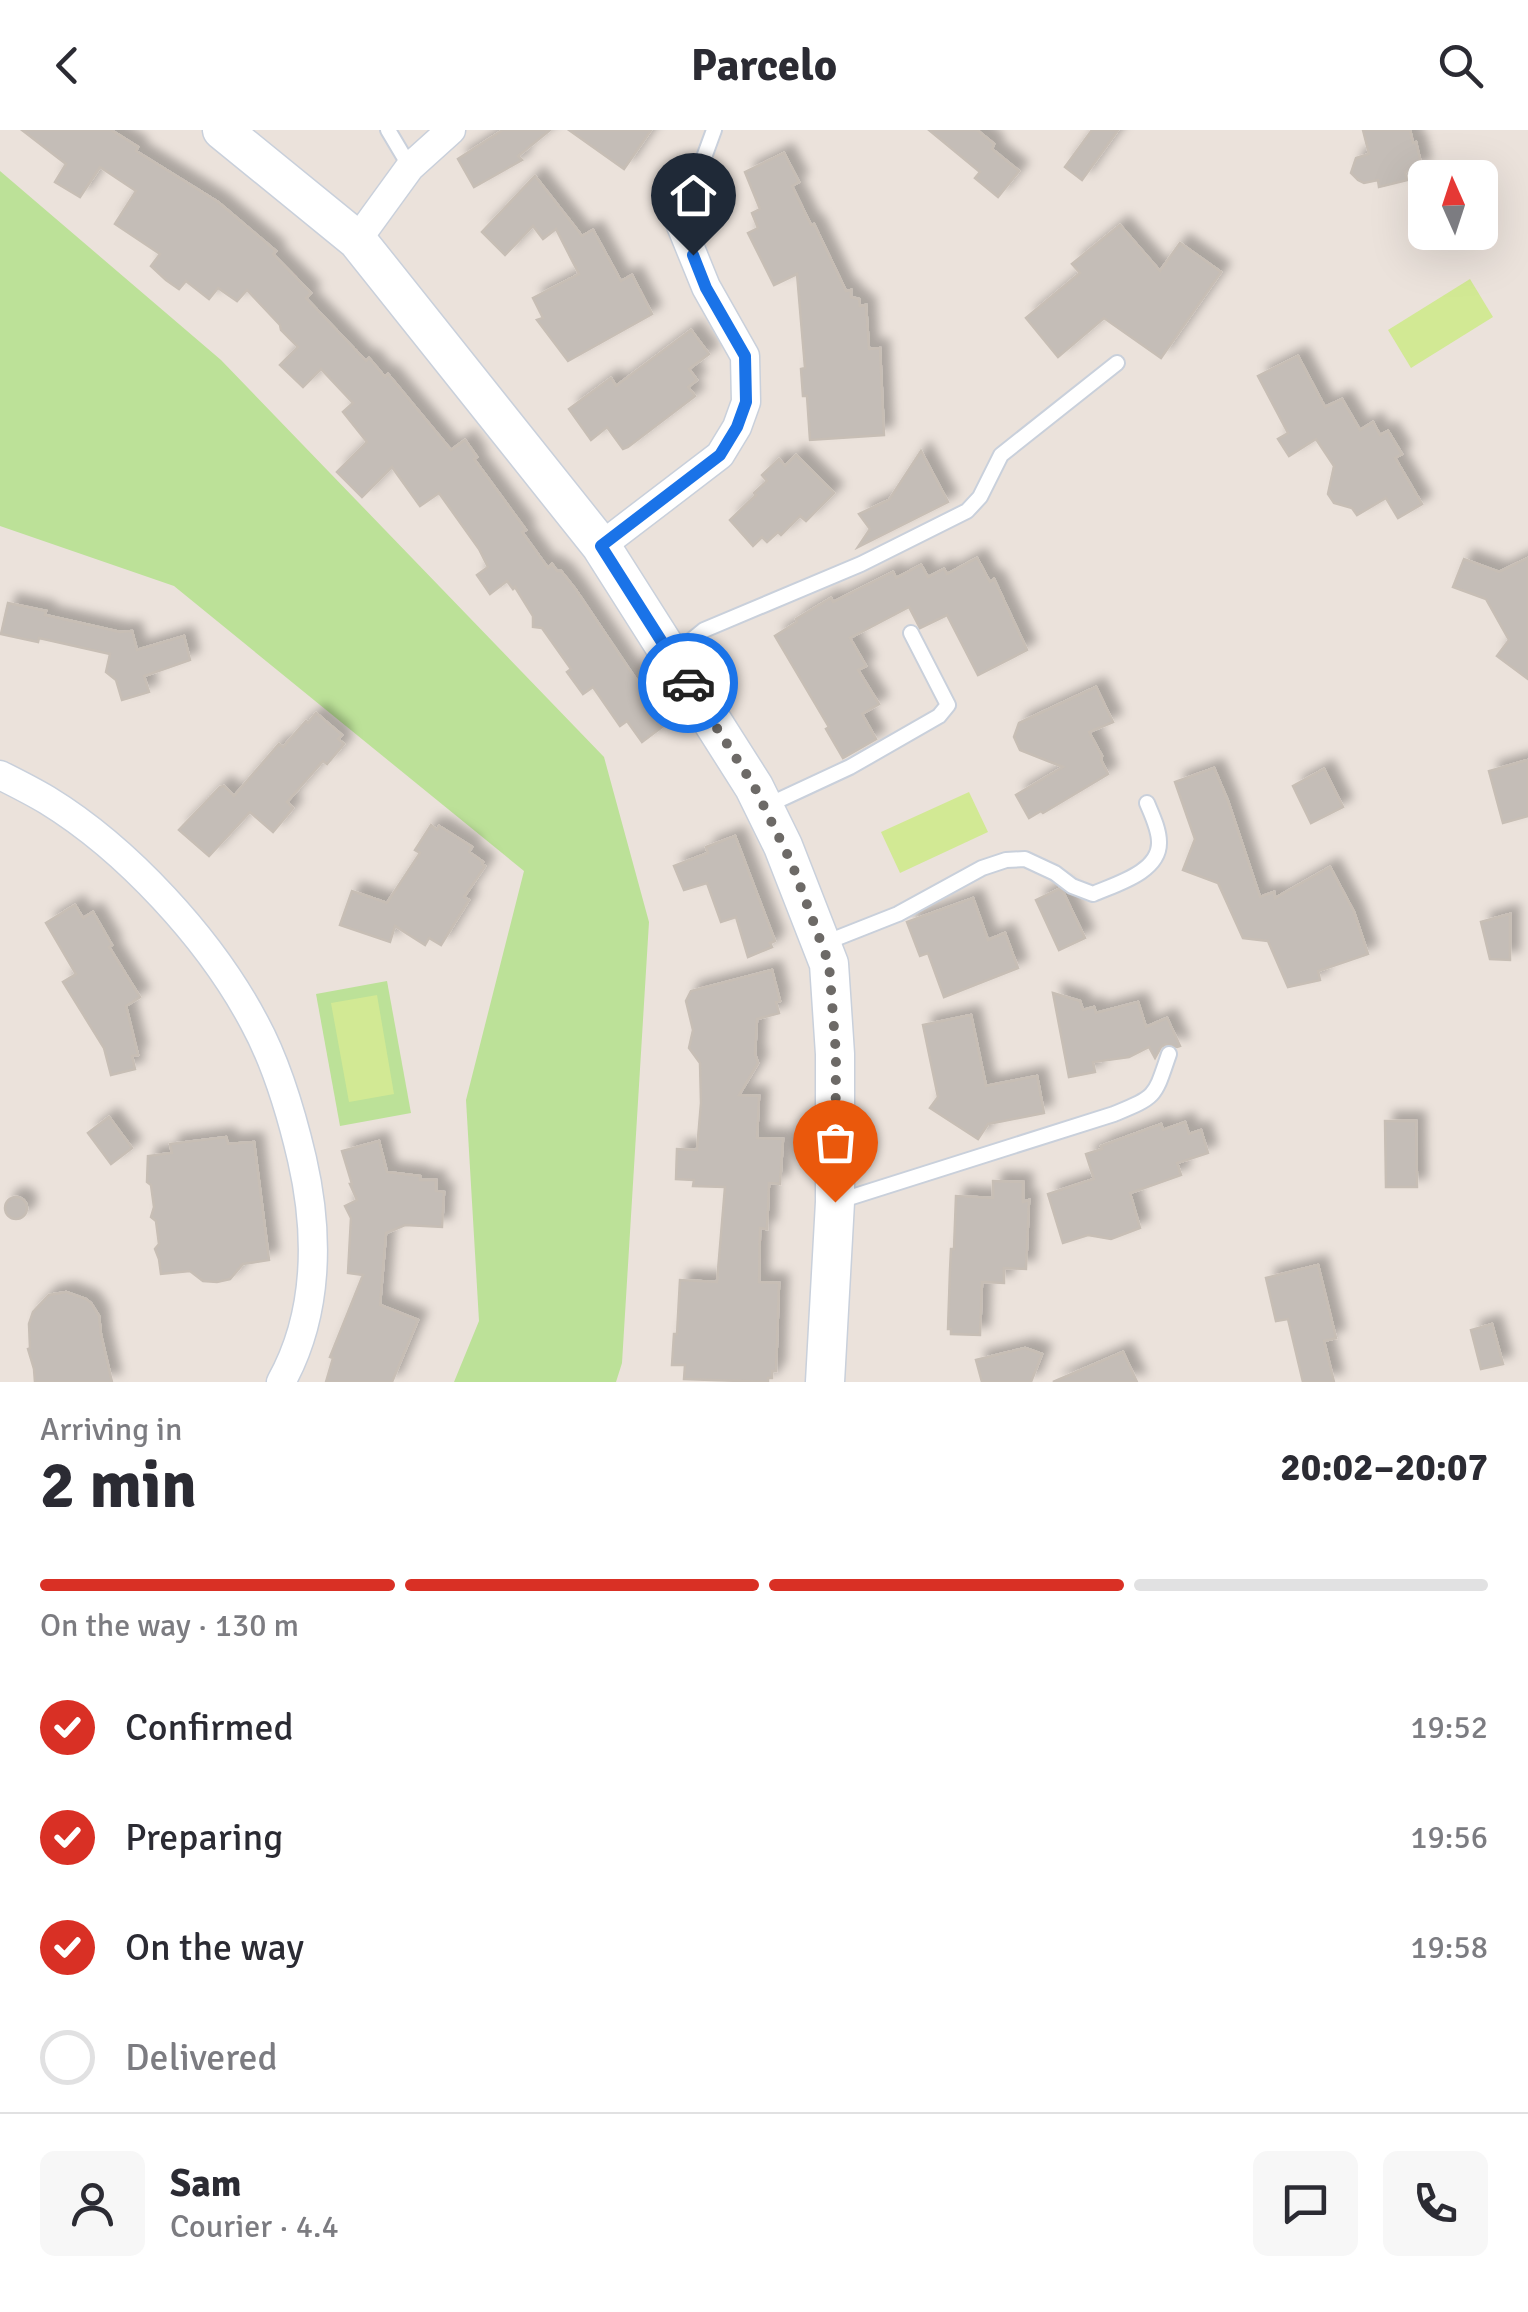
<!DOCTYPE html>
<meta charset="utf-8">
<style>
:root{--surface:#fff;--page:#f7f7f7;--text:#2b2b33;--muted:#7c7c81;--line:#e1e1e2;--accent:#d93025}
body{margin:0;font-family:Signika,sans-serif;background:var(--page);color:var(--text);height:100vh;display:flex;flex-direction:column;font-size:38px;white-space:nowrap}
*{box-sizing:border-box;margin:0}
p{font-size:32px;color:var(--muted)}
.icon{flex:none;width:55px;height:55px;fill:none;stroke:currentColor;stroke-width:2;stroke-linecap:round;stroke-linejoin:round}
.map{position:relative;height:1252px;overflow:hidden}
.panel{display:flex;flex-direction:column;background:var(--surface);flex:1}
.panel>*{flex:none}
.needle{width:65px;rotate:357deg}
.controls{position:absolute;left:1408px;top:30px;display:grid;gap:20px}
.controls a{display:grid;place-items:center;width:90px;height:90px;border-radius:15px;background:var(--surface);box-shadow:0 10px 40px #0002;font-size:50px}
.pin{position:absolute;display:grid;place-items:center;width:85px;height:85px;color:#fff;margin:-102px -42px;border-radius:50% 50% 50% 0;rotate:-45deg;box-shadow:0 0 10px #0007}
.pin .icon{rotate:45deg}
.courier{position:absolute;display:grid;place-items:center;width:100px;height:100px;margin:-50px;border:8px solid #1a73e8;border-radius:50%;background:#fff;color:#222;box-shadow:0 2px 12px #0007}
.overview em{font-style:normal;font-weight:700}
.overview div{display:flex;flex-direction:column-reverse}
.overview{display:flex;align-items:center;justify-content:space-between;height:170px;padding:0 40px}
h1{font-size:65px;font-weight:700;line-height:75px}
.bar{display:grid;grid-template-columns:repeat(4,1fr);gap:15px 10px;align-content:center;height:120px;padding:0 40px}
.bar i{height:12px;border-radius:8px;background:var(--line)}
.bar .active{background:var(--accent)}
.bar p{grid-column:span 4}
.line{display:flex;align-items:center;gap:25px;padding:0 40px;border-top:2px solid var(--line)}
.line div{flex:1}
.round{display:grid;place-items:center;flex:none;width:105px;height:105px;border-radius:15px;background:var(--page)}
ol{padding:0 40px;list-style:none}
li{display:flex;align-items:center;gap:30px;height:110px}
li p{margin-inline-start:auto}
li .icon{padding:10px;border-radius:50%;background:var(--accent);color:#fff;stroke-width:4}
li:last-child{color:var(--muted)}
li i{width:55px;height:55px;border:5px solid var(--line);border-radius:50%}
header{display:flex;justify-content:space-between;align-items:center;height:130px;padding:0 40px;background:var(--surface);font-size:45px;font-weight:700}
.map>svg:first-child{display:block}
.green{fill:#bce198}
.pitch{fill:#d2e994}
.building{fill:#c4bdb7;stroke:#c7beb5;stroke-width:2.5;filter:url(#shadow)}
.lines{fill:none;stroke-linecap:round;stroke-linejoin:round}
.lane-casing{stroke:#c9d0db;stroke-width:18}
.street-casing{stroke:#c9d0db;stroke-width:31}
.secondary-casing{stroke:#c9d0db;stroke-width:41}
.lane{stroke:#fff;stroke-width:14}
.street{stroke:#fff;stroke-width:28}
.secondary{stroke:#fff;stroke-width:38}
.done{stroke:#6d6a67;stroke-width:10;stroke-dasharray:0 18}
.route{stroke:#1a73e8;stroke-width:12}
</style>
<header><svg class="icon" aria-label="back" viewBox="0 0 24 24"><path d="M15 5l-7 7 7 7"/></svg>Parcelo<svg class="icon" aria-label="search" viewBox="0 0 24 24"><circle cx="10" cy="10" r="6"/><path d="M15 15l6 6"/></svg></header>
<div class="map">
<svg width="1528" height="1252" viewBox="0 0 1528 1252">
<defs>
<filter id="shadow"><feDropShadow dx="9" dy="-9" stdDeviation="5" flood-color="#0004"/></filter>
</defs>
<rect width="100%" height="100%" fill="#ebe2db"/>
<!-- green -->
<g class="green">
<path d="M0 41 221 230 604 627 649 792 622 1233 616 1252H454L479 1191 466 970 524 741 174 456 0 396Z"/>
<path d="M387 851 411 983 340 996 316 864Z"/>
</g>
<!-- pitch -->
<g class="pitch">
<path d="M1470 149 1493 187 1411 238 1388 200Z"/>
<path d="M969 662 988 702 900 743 881 702Z"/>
<path d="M377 865 394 964 349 972 331 873Z"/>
</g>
<!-- building -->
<g class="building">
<path d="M22 0H111L138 17 136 21 218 72 276 121 273 124 311 163 306 168 366 231 369 228 385 247 388 244 451 320 465 310 477 327 474 329 526 400 522 402 548 438 552 434 557 441H561L576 460 666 594 642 612 627 591 620 596 593 557 583 564 567 542 571 539 542 498 533 497V486L515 457 513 459 507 451 490 464 477 445 488 437 479 419 439 363 420 376 392 337 362 367 337 342 367 312 343 282 353 273 321 239 303 257 280 235 298 217 281 200 280 195 247 160 237 171 218 158 209 169 186 151 179 159 166 150 151 136 160 124 115 94 136 61 100 37 80 67 55 52 66 34Z"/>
<path d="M503 0H550L518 26 522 30 474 57 458 29Z"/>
<path d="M569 0H651L624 39Z"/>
<path d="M929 0H977L994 14 992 19 1019 41 998 67 975 48 980 42Z"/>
<path d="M1092 0H1118L1082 50 1065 37Z"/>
<path d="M1363 0H1410L1413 13 1416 12 1422 38 1405 42 1407 50 1379 57 1378 50 1364 53 1358 50 1351 43 1356 28 1369 24Z"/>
<path d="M784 23 799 52 792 56 811 95 814 94 846 161 851 160V167L859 169 860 176 866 175 869 219 880 218 884 305 810 310 807 266H803L801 239 805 238 797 144 774 155 748 103 758 98 752 83 760 79 745 42Z"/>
<path d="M535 46 582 106 593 100 621 151 632 145 652 184 568 231 537 190 543 188 533 168 579 144 556 99 543 109 533 96 505 125 482 102Z"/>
<path d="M1120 95 1160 141 1180 113 1221 142 1161 228 1104 188 1058 227 1026 188 1080 143 1072 134Z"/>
<path d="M691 200 709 224 689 239 697 250 688 257 695 266 628 317 623 319 607 297 591 310 569 279 611 248 616 256Z"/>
<path d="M1298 226 1325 277 1342 269 1360 300 1373 292 1380 305 1388 301 1402 324 1395 328 1422 374 1398 388 1386 368 1357 385 1352 378 1334 373 1328 364 1334 336 1316 309 1289 326 1278 309 1288 303 1258 246Z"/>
<path d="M921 321 948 372 858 417 870 399 859 384 889 370Z"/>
<path d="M796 325 834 363 806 391 800 386 781 405 778 402 767 412 762 407 753 416 730 390 756 365 754 363 767 351 762 345 779 329 785 336Z"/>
<path d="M977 428 990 452 994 449 1027 520 978 545 947 485 920 498 909 477 850 508 866 536 858 540 879 574 862 584 876 609 843 628 826 599 829 597 775 506 797 492 796 489 831 468 833 472 893 442 896 448 921 435 928 447 944 439 947 444Z"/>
<path d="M1528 428V549L1497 526 1509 510 1486 469 1453 457 1464 429 1499 442Z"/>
<path d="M8 473 46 481 45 485 120 502 132 501 137 520 184 506 190 530 144 546 149 562 122 570 116 550 106 542 110 524 39 508 38 512 1 504Z"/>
<path d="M1096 557 1113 592 1089 602 1102 626 1101 630 1108 644 1043 683 1041 681 1029 688 1016 665 1063 637 1020 620 1014 607 1019 593Z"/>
<path d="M316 583 342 605 338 609 344 614 327 634 323 631 287 672 293 678 273 702 250 682 209 726 179 700 220 657 224 656 234 666 279 614 283 617 306 591 308 593Z"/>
<path d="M1528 630V686L1503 693 1489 641Z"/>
<path d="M1214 638 1228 671 1260 767 1274 762 1275 768 1330 737 1354 782 1368 824 1318 841 1320 850 1288 857 1268 811 1243 808 1218 753 1183 740 1195 709 1175 652Z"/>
<path d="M1324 639 1343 677 1311 693 1293 656Z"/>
<path d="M431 695 437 700 439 696 472 717 469 722 483 732 482 734 485 736 464 767 469 770 441 815 429 808 425 815 395 796 390 812 340 795 352 761 387 773 420 723 415 720Z"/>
<path d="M735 706 775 811 770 813 772 817 748 827 736 787 721 792 707 753 684 760 674 736 708 723 706 717Z"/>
<path d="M1059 759 1064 764 1085 808 1059 820 1036 770Z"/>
<path d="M973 768 988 810 1005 803 1018 838 944 867 928 823 920 826 907 792Z"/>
<path d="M75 775 83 788 93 782 112 815 109 817 140 867 126 876 138 925 132 926 135 939 111 945 104 918 63 852 76 844 46 793Z"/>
<path d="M1510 784V830L1490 829 1481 792Z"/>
<path d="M772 840 780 871 776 872 779 883 757 889 755 924 758 933 739 965 759 966 757 1008 783 1009 780 1054 769 1053 767 1099 760 1098 759 1152 779 1153 776 1241H772V1248H768V1252L684 1249 685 1235H672L674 1204H677L680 1150 717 1152 725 1057 693 1056 694 1050 676 1049 677 1019 697 1020 701 973 700 933 689 918 693 900 686 871 691 861Z"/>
<path d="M1053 863 1080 871 1083 880 1094 877 1096 883 1138 872 1146 897 1167 888 1180 916 1177 917 1166 914 1161 917 1155 928 1149 917 1129 927 1093 932 1095 942 1069 947Z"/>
<path d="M971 885 986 956 1037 946 1044 983 988 994 978 1009 930 978 938 967 923 895Z"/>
<path d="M109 987 132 1018 111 1034 88 1003Z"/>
<path d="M1385 991H1416L1417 1057H1386Z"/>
<path d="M1185 992 1189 1004 1201 1000 1208 1023 1177 1033 1181 1045 1130 1063 1140 1098 1111 1109 1088 1105 1063 1113 1048 1064 1094 1049 1086 1024 1102 1019 1101 1016 1161 994 1163 1000Z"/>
<path d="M226 1007 228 1014 254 1012 269 1130 243 1134 230 1149 217 1152 203 1151 190 1141 161 1144 159 1129 155 1119 159 1114 156 1091 151 1087 154 1077 151 1055 147 1052 148 1026 172 1023 170 1014Z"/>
<path d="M379 1011 387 1042 420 1046V1050H436V1061L444 1062 442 1097 405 1095 386 1103 380 1175 418 1190 392 1252H326L333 1228 330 1227 363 1145 348 1143 351 1088 345 1076 357 1070 350 1054H352L342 1021Z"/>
<path d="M993 1051 1023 1052V1072L1029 1070 1026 1139 1004 1138V1153L982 1152 980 1205 951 1204V1199H948L950 1140 951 1119H954L956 1066 993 1068Z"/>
<circle cx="16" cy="1078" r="11"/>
<path d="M1318 1135 1336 1208 1324 1211 1334 1252H1303L1288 1189 1276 1191 1266 1148Z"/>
<path d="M66 1162 86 1169 91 1173 99 1186 101 1205 112 1252H35L34 1239 28 1219 30 1218 29 1194 33 1182 49 1165Z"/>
<path d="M1492 1194 1503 1234 1481 1239 1471 1200Z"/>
<path d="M1025 1218 1042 1224 1031 1252H982L976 1230Z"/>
<path d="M1123 1222 1137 1252H1053Z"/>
</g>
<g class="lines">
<!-- lane casing -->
<g class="lane-casing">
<g id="lane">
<path d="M388 0 410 37"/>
<path d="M680 93 714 0"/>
<path d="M672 526 704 500 861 434 967 381 980 367 1001 325 1117 233"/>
<path d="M764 677 850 637 939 586 948 575 911 503"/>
<path d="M822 814 898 784 982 738 1006 730 1025 729 1055 743 1072 756 1093 764C1116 754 1160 742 1159 712 1159 699 1152 685 1147 673"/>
<path d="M836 1072 1114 984C1157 966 1154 968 1169 924"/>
</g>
</g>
<!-- street casing -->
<g class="street-casing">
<g id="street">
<path d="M357 110 410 37 451 0"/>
<path d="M601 416 720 325 737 297 746 272 745 226 706 157 680 93"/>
<path d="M0 645C16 653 32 661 47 670 127 719 210 809 254 892 277 934 291 982 302 1029 319 1103 319 1184 281 1252"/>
</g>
</g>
<!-- secondary casing -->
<g class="secondary-casing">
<path id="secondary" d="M222 0 357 110 601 416 754 657 783 716 829 834 835 924V1072L825 1252"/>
</g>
<!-- lane -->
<use href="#lane" class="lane"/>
<!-- street -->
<use href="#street" class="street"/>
<!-- secondary -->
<use href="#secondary" class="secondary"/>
</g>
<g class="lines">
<!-- done -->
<path class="done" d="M688 553 754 656 792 734 829 834 836 924 835 1072"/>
<!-- route -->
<path class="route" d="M688 553 601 416 720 325 737 297 746 272 745 226 706 158 693 125"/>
</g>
</svg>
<div class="controls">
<a><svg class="needle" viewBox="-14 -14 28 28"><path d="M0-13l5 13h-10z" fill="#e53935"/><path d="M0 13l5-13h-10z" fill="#7c7c81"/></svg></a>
</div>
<div class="pin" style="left:835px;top:1072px;background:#ea580c"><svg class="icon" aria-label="bag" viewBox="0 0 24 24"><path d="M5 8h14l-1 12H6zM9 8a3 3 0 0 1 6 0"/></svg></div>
<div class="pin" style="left:693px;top:125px;background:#1f2937"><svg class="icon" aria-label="home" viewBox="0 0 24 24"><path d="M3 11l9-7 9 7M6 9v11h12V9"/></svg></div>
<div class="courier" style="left:688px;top:553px"><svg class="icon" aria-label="car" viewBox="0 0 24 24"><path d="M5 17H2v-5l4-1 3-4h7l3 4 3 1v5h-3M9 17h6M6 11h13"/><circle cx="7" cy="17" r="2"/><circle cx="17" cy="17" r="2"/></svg></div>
</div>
<section class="panel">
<div class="overview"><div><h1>2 min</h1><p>Arriving in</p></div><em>20:02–20:07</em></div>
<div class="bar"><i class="active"></i><i class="active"></i><i class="active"></i><i></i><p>On the way · 130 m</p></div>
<ol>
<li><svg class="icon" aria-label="check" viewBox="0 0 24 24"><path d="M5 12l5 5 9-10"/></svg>Confirmed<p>19:52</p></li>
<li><svg class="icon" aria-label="check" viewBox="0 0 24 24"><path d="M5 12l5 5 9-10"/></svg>Preparing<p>19:56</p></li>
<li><svg class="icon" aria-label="check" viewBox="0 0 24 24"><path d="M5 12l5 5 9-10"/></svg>On the way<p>19:58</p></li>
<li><i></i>Delivered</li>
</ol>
<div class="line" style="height:180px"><a class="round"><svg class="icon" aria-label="person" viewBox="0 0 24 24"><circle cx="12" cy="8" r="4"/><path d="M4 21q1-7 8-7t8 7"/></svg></a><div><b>Sam</b><p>Courier · 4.4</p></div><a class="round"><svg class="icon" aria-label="chat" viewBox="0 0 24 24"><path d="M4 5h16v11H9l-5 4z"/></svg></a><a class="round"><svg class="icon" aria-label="phone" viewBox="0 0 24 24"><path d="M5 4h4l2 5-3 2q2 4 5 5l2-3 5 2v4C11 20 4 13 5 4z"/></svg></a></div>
</section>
